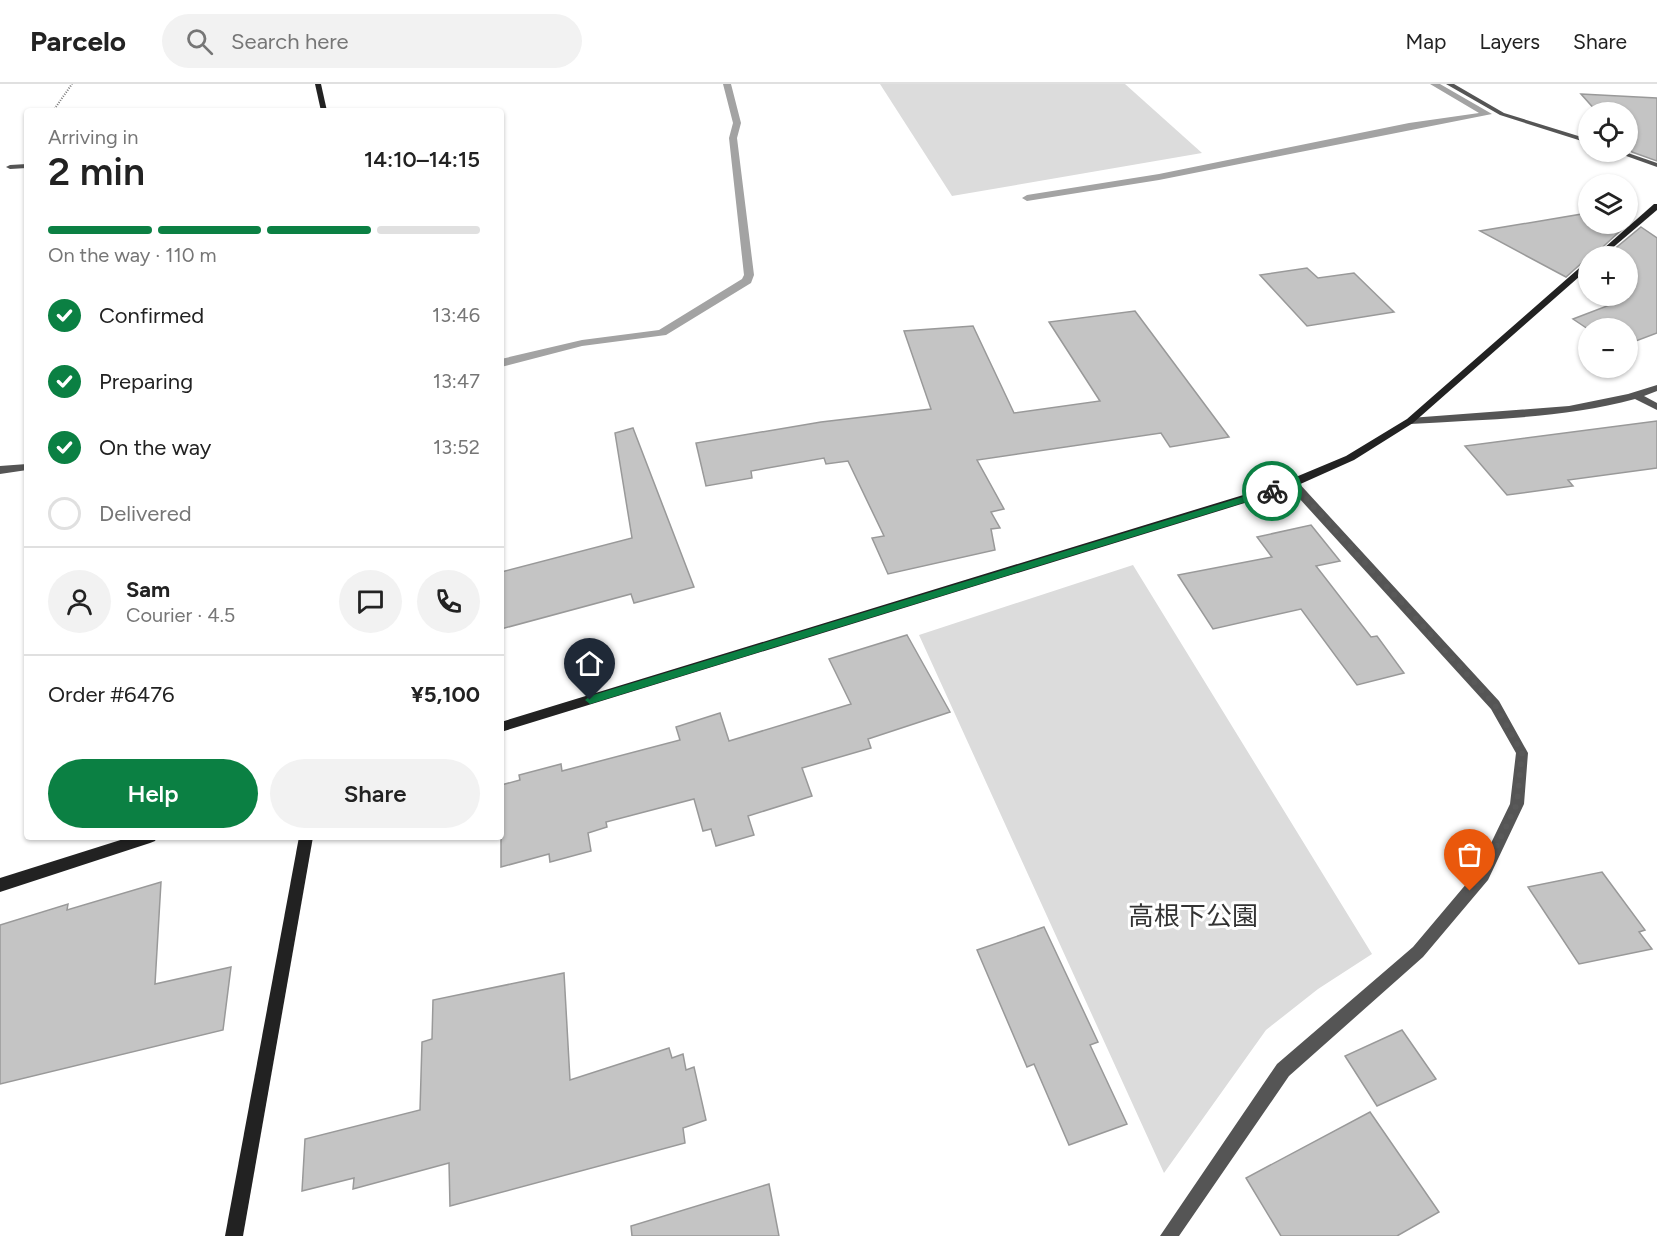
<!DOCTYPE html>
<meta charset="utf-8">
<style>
:root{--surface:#fff;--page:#f2f2f2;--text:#222;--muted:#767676;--line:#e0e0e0;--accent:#0b8043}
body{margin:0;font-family:Figtree,"Noto Sans JP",sans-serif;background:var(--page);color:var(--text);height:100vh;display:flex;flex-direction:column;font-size:22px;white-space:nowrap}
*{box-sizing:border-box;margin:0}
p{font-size:20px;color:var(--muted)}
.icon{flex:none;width:33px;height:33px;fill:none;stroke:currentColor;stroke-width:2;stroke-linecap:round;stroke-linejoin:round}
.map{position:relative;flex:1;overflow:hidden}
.side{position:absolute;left:24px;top:24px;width:480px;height:732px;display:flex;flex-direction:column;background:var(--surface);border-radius:6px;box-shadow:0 2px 4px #0004}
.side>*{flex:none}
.tools{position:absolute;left:1578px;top:18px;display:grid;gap:12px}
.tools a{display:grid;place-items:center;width:60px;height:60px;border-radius:50%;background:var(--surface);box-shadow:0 2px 4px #0004;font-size:30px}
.pin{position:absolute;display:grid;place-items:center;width:51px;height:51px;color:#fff;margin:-62px -26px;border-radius:50% 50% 50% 0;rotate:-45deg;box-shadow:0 0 6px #0007}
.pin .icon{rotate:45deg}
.courier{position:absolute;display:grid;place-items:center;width:60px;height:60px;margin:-30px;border:4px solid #0b8043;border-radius:50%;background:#fff;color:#222;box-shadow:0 2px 8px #0007}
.summary em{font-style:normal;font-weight:600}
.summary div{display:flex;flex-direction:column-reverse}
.summary{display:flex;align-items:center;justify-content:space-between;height:102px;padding:0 24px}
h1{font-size:39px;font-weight:600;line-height:45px}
.bar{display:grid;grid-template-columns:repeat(4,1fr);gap:9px 6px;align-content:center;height:72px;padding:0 24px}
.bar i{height:8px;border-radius:4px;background:var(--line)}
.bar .active{background:var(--accent)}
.bar p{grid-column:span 4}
.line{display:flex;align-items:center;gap:15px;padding:0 24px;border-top:2px solid var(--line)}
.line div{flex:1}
.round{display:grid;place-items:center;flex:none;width:63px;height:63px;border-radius:32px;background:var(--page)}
ol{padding:0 24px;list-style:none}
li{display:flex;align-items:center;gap:18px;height:66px}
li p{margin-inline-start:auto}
li .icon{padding:6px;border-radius:50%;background:var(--accent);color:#fff;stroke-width:4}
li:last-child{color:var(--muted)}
li i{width:33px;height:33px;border:3px solid var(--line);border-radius:50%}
.action{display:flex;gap:12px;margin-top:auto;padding:12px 24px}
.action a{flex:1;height:69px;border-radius:36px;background:var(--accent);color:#fff;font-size:24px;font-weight:600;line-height:69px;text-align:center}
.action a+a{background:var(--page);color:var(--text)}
header{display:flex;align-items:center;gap:36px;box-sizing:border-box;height:84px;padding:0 30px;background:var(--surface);border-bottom:2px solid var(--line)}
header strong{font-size:28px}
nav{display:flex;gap:33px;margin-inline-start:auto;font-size:21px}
.search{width:420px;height:54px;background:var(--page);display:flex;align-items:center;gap:15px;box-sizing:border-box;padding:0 21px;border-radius:33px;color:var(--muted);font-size:22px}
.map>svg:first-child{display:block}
.green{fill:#dcdcdc}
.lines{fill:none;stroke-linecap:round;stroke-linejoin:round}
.stream{fill:#a3a3a3;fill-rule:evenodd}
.building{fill:#c4c4c4;stroke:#999;stroke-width:1.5}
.path{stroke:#777;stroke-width:2;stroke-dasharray:1 1.5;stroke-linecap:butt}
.lane{fill:#555;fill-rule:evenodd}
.street{fill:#555;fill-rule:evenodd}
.secondary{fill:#222;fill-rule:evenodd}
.route{fill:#0b8043}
.done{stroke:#595959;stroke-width:6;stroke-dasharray:0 10.8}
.labels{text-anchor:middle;stroke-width:6;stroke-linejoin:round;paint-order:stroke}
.near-park-label{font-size:26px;fill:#333;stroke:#fff}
</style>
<header>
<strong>Parcelo</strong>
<div class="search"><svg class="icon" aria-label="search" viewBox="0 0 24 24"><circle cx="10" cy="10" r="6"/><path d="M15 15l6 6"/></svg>Search here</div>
<nav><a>Map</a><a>Layers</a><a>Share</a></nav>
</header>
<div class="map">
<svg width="1657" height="1152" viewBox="0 0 1657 1152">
<rect width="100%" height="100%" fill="#fff"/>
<!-- green -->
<g class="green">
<path d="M880 0H1125L1202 69 952 112Z"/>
<path d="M1133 481 1372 870 1318 905 1266 946 1164 1089 919 551Z"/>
</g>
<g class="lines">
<!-- stream -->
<g class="stream">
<path d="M723 0H731L741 39 737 54 754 191 751 199 666 251 582 262 501 283V275L582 256 659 246 742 195 744 191 729 54 733 39Z"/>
<path d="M1430 0H1440L1492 30 1159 96 1027 117 1022 114 1027 111 1159 90 1409 39 1479 29Z"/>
</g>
</g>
<!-- building -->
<g class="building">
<path d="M1581 10 1657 14V77L1632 68 1628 63V28H1597Z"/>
<path d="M1588 129V140H1628V134L1631 137 1593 172H1588V177H1584L1566 193 1480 147Z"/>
<path d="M1641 143 1657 154V249L1628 260V244L1588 245 1573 235 1615 219 1601 212H1628V172H1606Z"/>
<path d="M1307 184 1318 194 1354 189 1394 228 1307 242 1260 191Z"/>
<path d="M1135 227 1229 353 1170 363 1161 349 977 376 1004 425 991 428 1000 444 991 445 995 466 888 490 872 454 884 452 848 377 826 380 824 374 751 387 752 394 706 402 696 359 821 338 931 325 904 247 973 242 1014 329 1100 317 1049 238Z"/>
<path d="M1657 337V384L1568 396 1573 402 1507 411 1465 362Z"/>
<path d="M633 344 694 503 634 519 631 510 501 545V488L632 454 615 349Z"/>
<path d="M1311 441 1340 477 1316 482 1371 553 1377 552 1404 589 1357 601 1301 525 1213 545 1178 491 1272 473 1257 453Z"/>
<path d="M907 551 950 628 868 655 871 664 802 684 812 712 748 732 754 751 716 762 711 745 703 747 694 715 606 738 607 743 588 749 591 767 550 778 549 770 501 783V701L520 696 519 691 561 680 562 687 680 656 676 643 720 629 729 657 851 620 829 575Z"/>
<path d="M1602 788 1645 846 1639 848 1652 865 1579 880 1528 803Z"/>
<path d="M161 798 155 900 231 883 223 946 0 1000V841L68 820 67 826Z"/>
<path d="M1044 843 1098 958 1090 961 1127 1040 1069 1061 1034 980 1027 983 977 866Z"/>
<path d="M564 889 570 996 669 964 672 974 683 970 686 986 694 983 706 1036 683 1044 685 1059 450 1122 449 1079 353 1105 354 1094 302 1107 305 1055 420 1026 422 958 432 955 433 916Z"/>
<path d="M1402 946 1436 995 1377 1022 1345 972Z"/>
<path d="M1370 1028 1439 1128 1397 1152H1281L1246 1094Z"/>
<path d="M769 1100 779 1152H632L631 1142Z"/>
</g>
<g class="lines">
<!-- path -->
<path class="path" d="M53 27 72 0"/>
<!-- lane -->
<path class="lane" d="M27 80V84L10 85 6 83 10 81Z"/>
<!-- street -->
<g class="street">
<path d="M1446 0H1454L1504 29 1588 55V59L1500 31Z"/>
<path d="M1615 68H1625L1657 79V83Z"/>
<path d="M1657 301V307L1644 312 1657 319V326L1635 315C1562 335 1485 335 1410 340L1405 337 1410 334 1569 322 1628 310Z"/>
<path d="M27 380V386L0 390V382Z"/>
<path d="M1292 395 1296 396 1499 617 1528 669 1524 720 1488 796 1423 873 1289 992 1179 1152H1160L1277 980 1413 863 1478 786 1510 720 1516 669 1491 625 1288 402 1287 399 1288 396Z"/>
</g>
<!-- secondary -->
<g class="secondary">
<path d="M315 0H321L327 27H321Z"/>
<path d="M1654 120H1657V126L1603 172H1595Z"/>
<path d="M1585 179H1588V185L1413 339 1354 376 1287 406 501 648V638L1279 400 1346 372 1407 335Z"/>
<path d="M130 753H157L155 757 150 759 0 808V794Z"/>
<path d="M299 753H313L243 1152H225Z"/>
</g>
</g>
<!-- route -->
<path class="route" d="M1272 404 1275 405V409L590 620 585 616 590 612Z"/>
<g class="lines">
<!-- done -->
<path class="done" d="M1272 407 1292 399 1495 621 1522 669 1517 720 1482 792 1470 807"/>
</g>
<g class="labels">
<!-- near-park labels -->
<g class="near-park-label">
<text x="1193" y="841">高根下公園</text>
</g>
</g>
</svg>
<div class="tools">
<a><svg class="icon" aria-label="locate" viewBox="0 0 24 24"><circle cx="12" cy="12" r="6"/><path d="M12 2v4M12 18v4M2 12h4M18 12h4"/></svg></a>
<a><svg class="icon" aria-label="layers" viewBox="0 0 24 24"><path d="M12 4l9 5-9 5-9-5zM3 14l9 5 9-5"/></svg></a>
<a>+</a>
<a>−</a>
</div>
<div class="pin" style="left:1470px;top:807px;background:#ea580c"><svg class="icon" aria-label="bag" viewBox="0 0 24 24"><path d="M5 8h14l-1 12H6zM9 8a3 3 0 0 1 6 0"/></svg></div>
<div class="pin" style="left:590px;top:616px;background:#1f2937"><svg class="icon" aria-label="home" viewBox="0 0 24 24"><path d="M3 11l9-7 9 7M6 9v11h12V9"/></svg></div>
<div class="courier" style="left:1272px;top:407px"><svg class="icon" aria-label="bike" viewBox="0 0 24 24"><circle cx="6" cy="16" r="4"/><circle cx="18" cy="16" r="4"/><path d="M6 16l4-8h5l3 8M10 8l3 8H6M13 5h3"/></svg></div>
<section class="side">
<div class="summary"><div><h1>2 min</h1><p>Arriving in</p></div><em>14:10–14:15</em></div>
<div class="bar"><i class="active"></i><i class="active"></i><i class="active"></i><i></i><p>On the way · 110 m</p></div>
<ol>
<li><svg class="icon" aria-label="check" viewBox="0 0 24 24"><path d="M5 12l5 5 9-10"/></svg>Confirmed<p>13:46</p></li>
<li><svg class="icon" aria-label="check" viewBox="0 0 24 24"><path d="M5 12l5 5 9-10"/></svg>Preparing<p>13:47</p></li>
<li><svg class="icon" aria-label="check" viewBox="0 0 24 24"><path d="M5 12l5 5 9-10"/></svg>On the way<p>13:52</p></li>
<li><i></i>Delivered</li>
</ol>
<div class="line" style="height:108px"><a class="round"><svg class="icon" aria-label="person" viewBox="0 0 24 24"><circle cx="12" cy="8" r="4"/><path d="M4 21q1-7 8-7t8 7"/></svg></a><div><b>Sam</b><p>Courier · 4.5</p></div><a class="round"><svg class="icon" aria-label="chat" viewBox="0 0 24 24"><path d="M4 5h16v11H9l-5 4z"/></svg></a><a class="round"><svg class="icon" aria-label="phone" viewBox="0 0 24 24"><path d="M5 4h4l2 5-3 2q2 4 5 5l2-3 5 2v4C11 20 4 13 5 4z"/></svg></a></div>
<div class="line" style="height:78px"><div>Order #6476</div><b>¥5,100</b></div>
<div class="action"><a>Help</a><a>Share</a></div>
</section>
</div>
